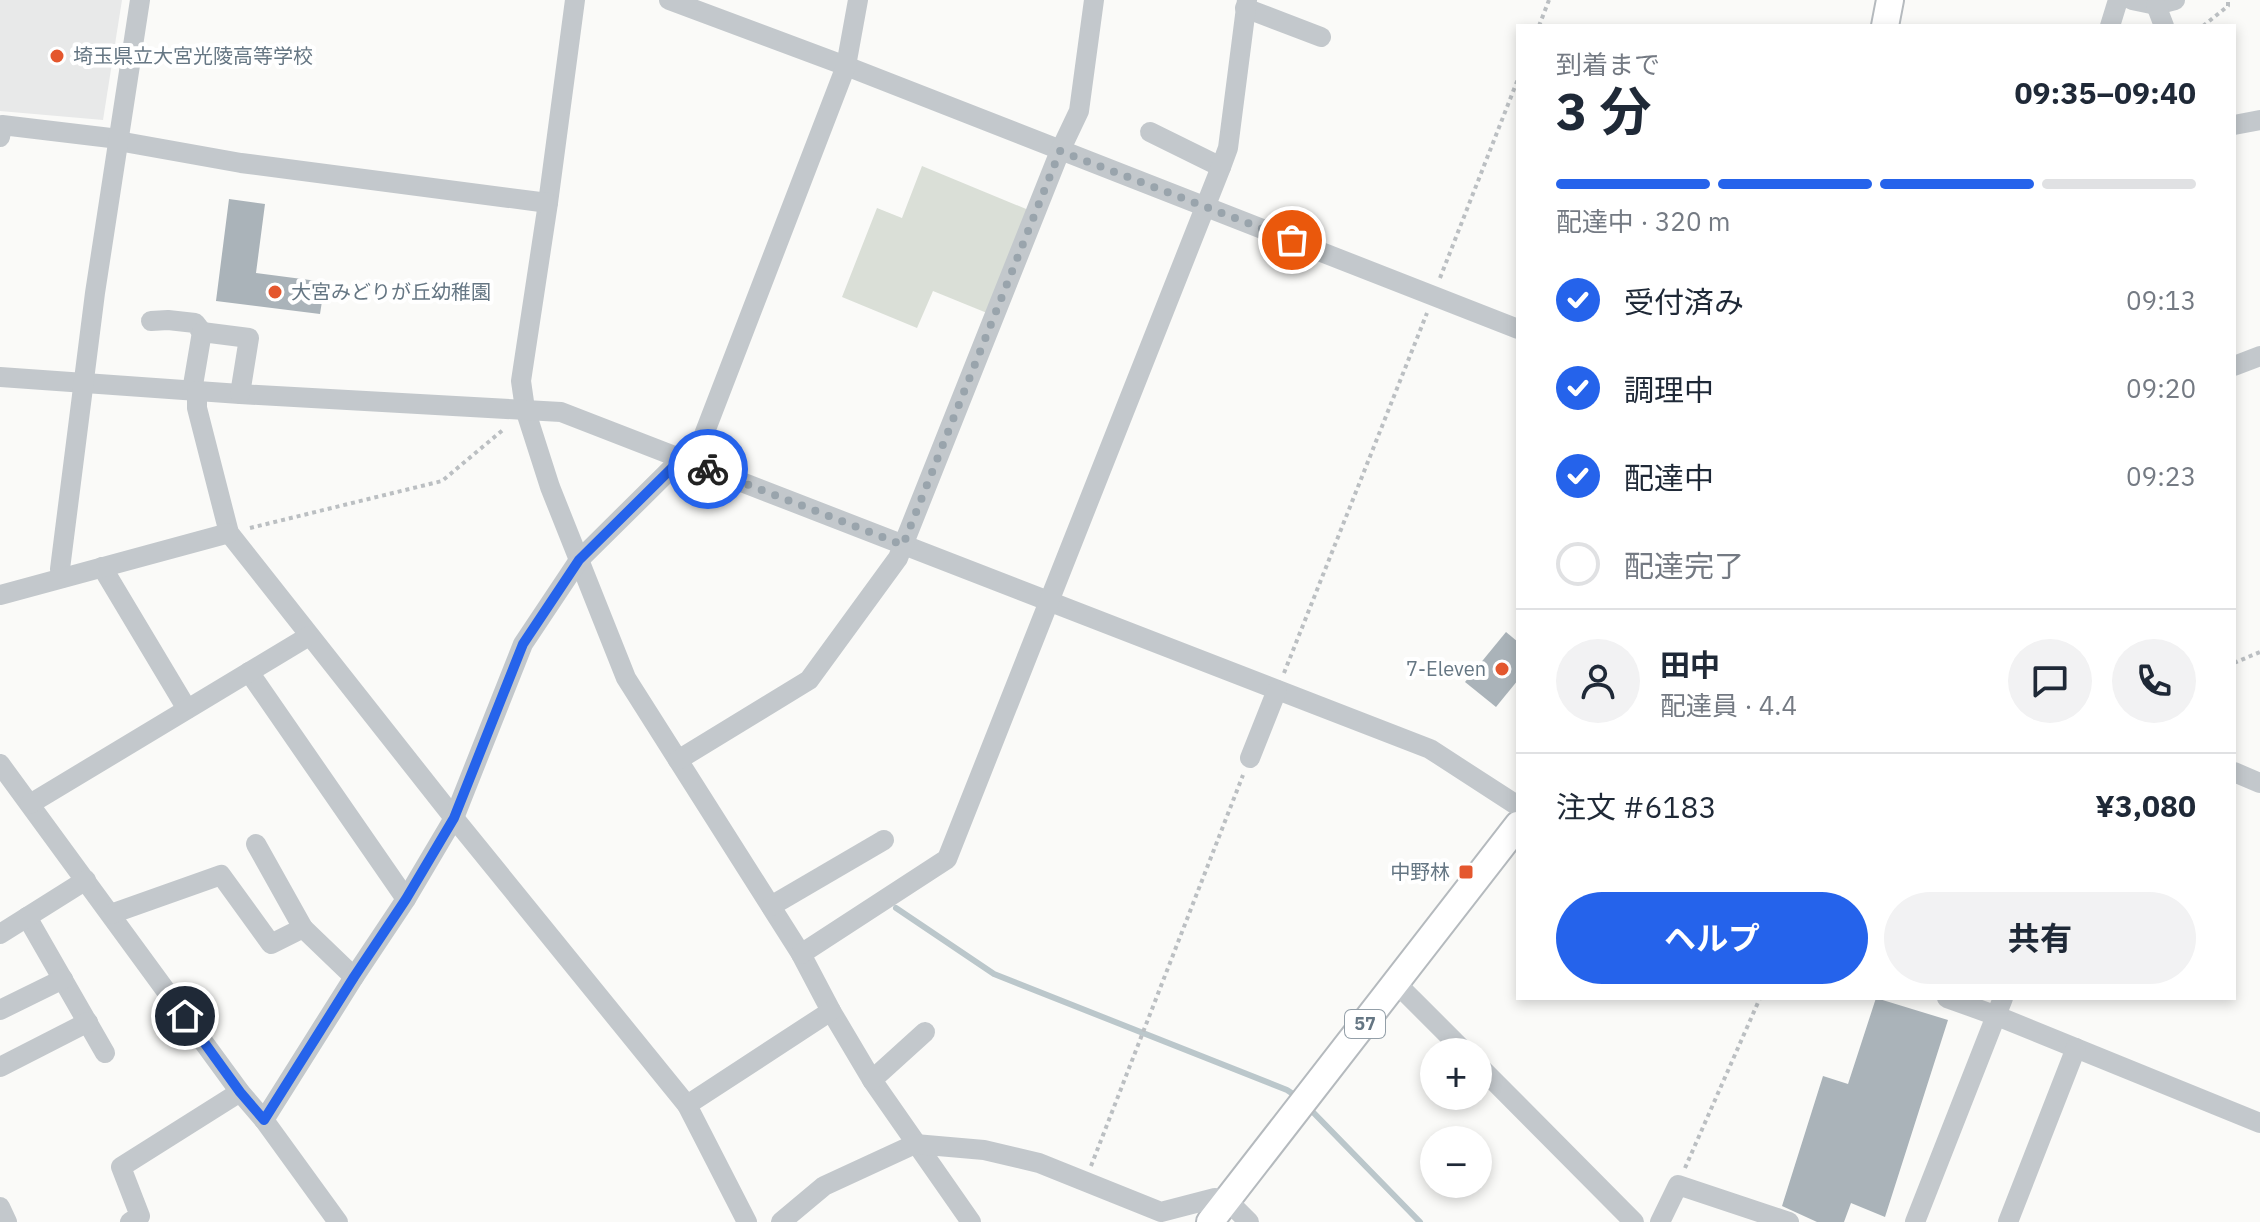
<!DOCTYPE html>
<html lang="ja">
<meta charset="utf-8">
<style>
:root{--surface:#fff;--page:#f2f2f3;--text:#1f2937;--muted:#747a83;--line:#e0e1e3;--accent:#2563eb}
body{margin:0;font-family:"IBM Plex Sans","Noto Sans JP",sans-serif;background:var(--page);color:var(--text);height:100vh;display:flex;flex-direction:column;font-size:30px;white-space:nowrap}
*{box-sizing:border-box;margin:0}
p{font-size:26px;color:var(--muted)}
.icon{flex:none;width:44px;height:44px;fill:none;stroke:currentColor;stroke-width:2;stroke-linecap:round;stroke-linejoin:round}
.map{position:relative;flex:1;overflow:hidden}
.sheet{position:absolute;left:1516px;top:24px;width:720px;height:976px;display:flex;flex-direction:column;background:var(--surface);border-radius:0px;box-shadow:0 4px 12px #0003}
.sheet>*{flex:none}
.fabs{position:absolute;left:1420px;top:1038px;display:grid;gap:16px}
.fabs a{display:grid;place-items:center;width:72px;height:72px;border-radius:50%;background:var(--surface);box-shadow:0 4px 12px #0003;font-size:40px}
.pin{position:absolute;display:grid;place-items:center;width:68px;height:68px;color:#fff;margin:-34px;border:4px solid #fff;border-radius:50%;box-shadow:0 2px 8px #0007}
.courier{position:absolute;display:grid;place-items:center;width:80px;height:80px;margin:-40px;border:6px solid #2563eb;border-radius:50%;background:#fff;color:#222;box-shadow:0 2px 10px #0007}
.overview em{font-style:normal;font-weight:700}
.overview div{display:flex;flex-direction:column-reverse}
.overview{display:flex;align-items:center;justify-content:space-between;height:136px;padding:0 40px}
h1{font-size:52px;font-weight:700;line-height:60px}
.bar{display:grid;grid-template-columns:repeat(4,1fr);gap:12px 8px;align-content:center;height:96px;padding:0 40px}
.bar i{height:10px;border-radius:6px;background:var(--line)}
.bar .active{background:var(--accent)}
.bar p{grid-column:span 4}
.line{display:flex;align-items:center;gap:20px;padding:0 40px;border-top:2px solid var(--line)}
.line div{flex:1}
.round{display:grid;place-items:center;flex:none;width:84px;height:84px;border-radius:42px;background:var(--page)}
ol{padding:0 40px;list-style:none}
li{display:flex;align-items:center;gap:24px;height:88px}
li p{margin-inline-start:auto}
li .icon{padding:8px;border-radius:50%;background:var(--accent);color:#fff;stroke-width:4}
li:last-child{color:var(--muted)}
li i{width:44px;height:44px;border:4px solid var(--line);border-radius:50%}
.button{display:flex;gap:16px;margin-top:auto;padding:16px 40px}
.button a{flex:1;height:92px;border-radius:48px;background:var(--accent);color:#fff;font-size:32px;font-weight:700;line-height:92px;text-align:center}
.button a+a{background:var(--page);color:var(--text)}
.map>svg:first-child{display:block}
.built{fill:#e8e9e9}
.green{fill:#dadfd7}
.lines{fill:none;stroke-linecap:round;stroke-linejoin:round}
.stream{stroke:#bbc7cb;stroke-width:6}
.building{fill:#aab3b9}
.major-casing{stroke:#b5babe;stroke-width:30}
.path{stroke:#bbbfc2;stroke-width:4;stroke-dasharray:4 4;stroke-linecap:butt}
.minor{stroke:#c3c8cc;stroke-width:20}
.major{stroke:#fff;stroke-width:26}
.done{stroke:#99a4ac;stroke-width:8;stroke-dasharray:0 14.4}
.route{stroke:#2563eb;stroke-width:10}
.poi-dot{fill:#e4572e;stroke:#fff;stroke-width:3}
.labels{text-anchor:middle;stroke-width:8;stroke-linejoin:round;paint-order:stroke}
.shield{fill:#fff;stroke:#939fa8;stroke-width:2}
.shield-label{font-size:18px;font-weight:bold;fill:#657683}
.poi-label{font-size:20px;fill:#657683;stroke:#fff;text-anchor:start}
</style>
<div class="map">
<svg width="2260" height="1222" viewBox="0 0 2260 1222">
<rect width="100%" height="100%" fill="#fafaf8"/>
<!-- built -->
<path class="built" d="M0 0H122L103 120 0 111Z"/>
<!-- green -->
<path class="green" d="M922 166 1031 211 987 313 933 291 917 328 842 297 877 208 902 218Z"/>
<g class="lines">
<!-- stream -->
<g class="stream">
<path d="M896 908 994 974 1287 1090 1299 1098"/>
<path d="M1307 1106 1420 1222"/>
</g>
</g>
<!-- building -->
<g class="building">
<path d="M229 199 265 204 256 273 325 282 320 314 216 301Z"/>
<path d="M1506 632 1518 642V680L1496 707 1465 682Z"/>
<path d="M1876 998 1948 1020 1885 1217 1851 1203 1844 1222H1817L1782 1206 1823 1076 1848 1084Z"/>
</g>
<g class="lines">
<!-- major casing -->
<g class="major-casing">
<g id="major">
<path d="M1885 26 1890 0"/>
<path d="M1210 1222 1518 825"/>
</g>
</g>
<!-- path -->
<g class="path">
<path d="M1539 26 1549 0"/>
<path d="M2203 26 2228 6V0"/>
<path d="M1440 278 1518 79"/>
<path d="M250 528 442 481 504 429"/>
<path d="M2234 663 2260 652"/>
<path d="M1284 673 1427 313"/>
<path d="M1091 1166 1243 775"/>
<path d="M1685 1168 1760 998"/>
</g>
<!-- minor -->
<g class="minor">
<path d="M575 0 548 203 521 381 525 409 550 487 626 678 801 954 831 1011 872 1080 971 1222"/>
<path d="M669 0 846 66 1518 329"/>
<path d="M2132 0 2156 5 2175 0"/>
<path d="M2156 5 2164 26"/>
<path d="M1245 8 1321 37"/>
<path d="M2110 26 2118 0"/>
<path d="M2234 125 2260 120"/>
<path d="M1150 132 1221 167"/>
<path d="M0 137 2 125 119 139"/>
<path d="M118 141 241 163 548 203"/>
<path d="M151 321 168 320 195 323 202 332"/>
<path d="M2234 366 2260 356"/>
<path d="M0 377 240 394 561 412 1430 749 1518 806"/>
<path d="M192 391 202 332 249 338 240 394"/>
<path d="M197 391V408L229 533 454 818 687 1105 747 1222"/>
<path d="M693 463 846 66 858 0"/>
<path d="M102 567 187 709"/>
<path d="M62 578 60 569 95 293 140 0"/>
<path d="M0 595 229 533"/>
<path d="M249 672 406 899"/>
<path d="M1250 758 1277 690"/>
<path d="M678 760 809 680 898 558 1060 151 1079 111 1094 0"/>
<path d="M0 764 240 1092 264 1120 338 1222"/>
<path d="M2234 772 2260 783"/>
<path d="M30 804 309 636"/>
<path d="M256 844 303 928"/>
<path d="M771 906 884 840"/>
<path d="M111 914 221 875 271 944 303 928 354 977"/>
<path d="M27 917 105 1053"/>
<path d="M0 934 86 880"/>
<path d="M801 954 947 859 1221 167 1228 148 1247 0"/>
<path d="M1396 983 1465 1052"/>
<path d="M1947 998 1997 1016 2260 1123"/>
<path d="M0 1010 63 979"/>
<path d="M1478 1065 1634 1222"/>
<path d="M0 1067 88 1022"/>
<path d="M872 1080 925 1032"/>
<path d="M687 1105 831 1011"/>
<path d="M264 1120 354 977 406 899 454 818 523 644 579 560 681 459"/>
<path d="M0 1207 7 1222"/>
<path d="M130 1222 140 1216 121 1167 240 1092"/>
<path d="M781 1222 824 1186 915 1144 984 1150 1039 1163 1161 1212 1215 1198 1228 1201 1249 1222"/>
<path d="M1660 1222 1678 1185 1789 1222"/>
<path d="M1915 1222 2003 998"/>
<path d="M2008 1222 2076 1048"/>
</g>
<!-- major -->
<use href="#major" class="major"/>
</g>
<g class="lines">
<!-- done -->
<path class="done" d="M708 469 903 545 1060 151 1292 240"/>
<!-- route -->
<path class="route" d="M185 1016 240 1092 264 1120 354 977 406 899 454 818 523 644 579 560 681 459 708 469"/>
</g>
<!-- markers -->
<g class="poi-dot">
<circle cx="57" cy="56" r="8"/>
<circle cx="275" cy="292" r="8"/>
<circle cx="1502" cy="669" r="8"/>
<rect x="1458" y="864" width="16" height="16" rx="4"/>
</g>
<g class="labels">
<!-- shield labels -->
<rect class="shield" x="1345" y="1010" width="40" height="28" rx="6"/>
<g class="shield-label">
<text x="1365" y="1030">57</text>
</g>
<!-- poi labels -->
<g class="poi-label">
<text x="73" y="63">埼玉県立大宮光陵高等学校</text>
<text x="291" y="299">大宮みどりが丘幼稚園</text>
<text x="1486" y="676" text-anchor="end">7-Eleven</text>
<text x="1450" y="879" text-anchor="end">中野林</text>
</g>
</g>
</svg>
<div class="fabs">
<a>+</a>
<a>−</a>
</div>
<div class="pin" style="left:1292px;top:240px;background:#ea580c"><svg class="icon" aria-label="bag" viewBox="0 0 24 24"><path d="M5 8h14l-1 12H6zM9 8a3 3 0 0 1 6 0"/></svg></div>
<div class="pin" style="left:185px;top:1016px;background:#1f2937"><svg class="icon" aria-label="home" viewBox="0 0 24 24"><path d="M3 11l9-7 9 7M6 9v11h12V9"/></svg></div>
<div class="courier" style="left:708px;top:469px"><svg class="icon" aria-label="bike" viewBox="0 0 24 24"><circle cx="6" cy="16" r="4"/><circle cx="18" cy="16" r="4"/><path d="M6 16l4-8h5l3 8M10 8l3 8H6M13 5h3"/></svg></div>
<section class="sheet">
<div class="overview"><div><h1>3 分</h1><p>到着まで</p></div><em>09:35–09:40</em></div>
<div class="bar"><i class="active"></i><i class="active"></i><i class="active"></i><i></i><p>配達中 · 320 m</p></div>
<ol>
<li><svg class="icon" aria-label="check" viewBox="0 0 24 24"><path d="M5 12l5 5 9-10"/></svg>受付済み<p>09:13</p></li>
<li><svg class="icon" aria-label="check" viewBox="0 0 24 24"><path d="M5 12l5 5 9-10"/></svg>調理中<p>09:20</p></li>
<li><svg class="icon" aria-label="check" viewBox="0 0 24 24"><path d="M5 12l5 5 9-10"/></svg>配達中<p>09:23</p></li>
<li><i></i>配達完了</li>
</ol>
<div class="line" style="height:144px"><a class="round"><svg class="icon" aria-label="person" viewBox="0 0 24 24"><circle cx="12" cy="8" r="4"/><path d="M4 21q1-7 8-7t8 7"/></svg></a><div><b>田中</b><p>配達員 · 4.4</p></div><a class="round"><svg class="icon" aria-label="chat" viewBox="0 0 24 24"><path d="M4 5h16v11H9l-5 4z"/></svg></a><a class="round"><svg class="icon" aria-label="phone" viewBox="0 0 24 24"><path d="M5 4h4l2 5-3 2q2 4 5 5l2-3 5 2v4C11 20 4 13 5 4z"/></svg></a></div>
<div class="line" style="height:104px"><div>注文 #6183</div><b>¥3,080</b></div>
<div class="button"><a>ヘルプ</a><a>共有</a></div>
</section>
</div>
